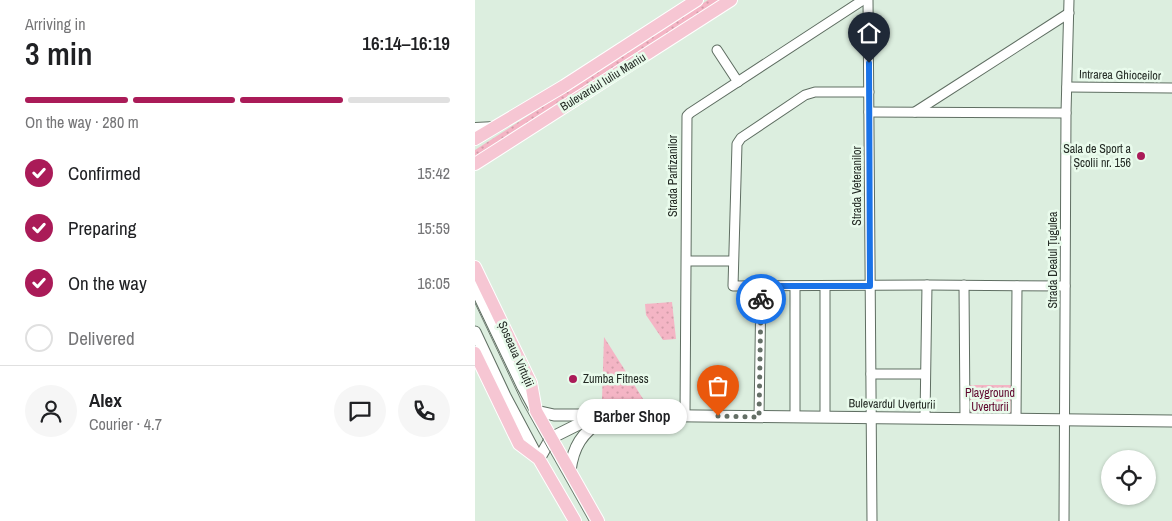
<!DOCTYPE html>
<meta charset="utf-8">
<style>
:root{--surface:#fff;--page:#f6f6f6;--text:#202124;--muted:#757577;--line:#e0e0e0;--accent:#aa1b58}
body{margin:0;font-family:"Archivo Narrow",sans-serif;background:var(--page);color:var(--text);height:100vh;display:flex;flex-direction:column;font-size:19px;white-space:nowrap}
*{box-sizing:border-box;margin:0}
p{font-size:16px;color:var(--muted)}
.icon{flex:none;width:28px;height:28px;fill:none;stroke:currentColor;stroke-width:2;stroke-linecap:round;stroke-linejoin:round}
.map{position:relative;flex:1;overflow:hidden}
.side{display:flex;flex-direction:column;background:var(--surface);width:475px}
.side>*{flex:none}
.fabs{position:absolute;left:626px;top:450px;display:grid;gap:10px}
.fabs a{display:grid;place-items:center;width:55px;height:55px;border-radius:50%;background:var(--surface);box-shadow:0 1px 4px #0004;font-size:25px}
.pin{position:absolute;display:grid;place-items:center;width:42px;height:42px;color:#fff;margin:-51px -21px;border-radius:50% 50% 50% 0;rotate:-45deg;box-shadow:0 0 5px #0007}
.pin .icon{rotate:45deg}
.courier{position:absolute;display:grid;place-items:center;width:50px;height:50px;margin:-25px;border:4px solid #1a73e8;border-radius:50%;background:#fff;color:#222;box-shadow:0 1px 6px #0007}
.bubble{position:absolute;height:35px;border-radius:18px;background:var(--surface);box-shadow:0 1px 4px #0004;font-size:16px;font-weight:600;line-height:35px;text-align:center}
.head em{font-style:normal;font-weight:600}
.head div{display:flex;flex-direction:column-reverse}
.head{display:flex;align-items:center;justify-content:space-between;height:85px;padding:0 25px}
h1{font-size:32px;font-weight:600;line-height:38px}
.bar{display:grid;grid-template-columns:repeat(4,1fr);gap:8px 5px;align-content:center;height:60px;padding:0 25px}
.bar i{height:6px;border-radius:4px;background:var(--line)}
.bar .on{background:var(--accent)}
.bar p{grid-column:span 4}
.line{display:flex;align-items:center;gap:12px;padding:0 25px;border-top:1px solid var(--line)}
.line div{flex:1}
.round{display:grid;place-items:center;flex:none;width:52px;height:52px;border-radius:26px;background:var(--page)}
ol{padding:0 25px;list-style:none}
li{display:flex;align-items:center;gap:15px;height:55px}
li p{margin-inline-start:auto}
li .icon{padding:5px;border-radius:50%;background:var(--accent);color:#fff;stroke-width:4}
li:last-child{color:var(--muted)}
li i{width:28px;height:28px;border:2px solid var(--line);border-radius:50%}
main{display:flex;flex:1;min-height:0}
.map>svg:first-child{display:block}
.grass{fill:url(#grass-dots)}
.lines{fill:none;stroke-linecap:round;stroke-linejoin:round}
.minor-casing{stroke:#5f6e62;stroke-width:11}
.tertiary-casing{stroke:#5f6e62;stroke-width:12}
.secondary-casing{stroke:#5f6e62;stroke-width:13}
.primary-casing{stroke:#fff;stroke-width:14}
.minor{stroke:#fff;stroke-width:9}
.tertiary{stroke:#fff;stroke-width:10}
.secondary{stroke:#fff;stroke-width:11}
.primary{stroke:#f6c6d3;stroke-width:12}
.tram{stroke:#707b72;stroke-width:1}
.done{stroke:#646f66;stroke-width:5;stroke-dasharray:0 9}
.route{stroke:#1a73e8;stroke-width:6}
.poi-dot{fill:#aa1b58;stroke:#e9fbec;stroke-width:2}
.labels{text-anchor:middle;stroke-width:5;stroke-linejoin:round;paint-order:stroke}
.street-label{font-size:12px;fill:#242b25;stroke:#e9fbec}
.poi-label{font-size:12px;fill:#242b25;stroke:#e9fbec;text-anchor:end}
.park-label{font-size:12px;fill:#5f062d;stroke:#e9fbec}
</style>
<main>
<section class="side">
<div class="head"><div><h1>3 min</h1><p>Arriving in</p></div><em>16:14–16:19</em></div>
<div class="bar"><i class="on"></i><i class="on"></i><i class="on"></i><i></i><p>On the way · 280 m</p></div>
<ol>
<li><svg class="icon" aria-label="check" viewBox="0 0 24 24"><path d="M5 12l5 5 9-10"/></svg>Confirmed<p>15:42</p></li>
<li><svg class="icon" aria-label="check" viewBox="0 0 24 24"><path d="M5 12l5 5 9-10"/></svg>Preparing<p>15:59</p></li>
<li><svg class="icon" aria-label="check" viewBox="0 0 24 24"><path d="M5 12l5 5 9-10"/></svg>On the way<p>16:05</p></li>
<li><i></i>Delivered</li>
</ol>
<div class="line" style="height:90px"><a class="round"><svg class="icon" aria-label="person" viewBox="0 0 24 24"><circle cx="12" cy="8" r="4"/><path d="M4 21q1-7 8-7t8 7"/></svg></a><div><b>Alex</b><p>Courier · 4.7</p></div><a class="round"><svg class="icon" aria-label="chat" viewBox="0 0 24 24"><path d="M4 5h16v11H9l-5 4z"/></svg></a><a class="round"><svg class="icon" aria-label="phone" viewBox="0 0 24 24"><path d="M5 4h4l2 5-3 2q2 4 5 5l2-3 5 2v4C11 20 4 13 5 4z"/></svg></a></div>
</section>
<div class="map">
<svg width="697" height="521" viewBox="0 0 697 521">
<defs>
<pattern id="grass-dots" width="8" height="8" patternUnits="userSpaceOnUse" patternTransform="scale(1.25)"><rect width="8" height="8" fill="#f4b5c5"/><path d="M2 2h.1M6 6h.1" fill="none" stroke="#d19ca9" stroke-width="1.8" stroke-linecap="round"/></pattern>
</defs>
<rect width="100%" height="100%" fill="#dceedf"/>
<!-- grass -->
<g class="grass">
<path d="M233 0H245L0 157V150Z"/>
<path d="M197 302 201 339 188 340 171 315 170 304Z"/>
<path d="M129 337 170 402 127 400Z"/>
<rect x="494" y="385" width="42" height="31"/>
</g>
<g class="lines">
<!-- minor casing -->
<g class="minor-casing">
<g id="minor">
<path d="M393 0 397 521"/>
<path d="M242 50 263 82"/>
<path d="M592 87 697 88"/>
<path d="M394 92H340L330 95 266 138 262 144 258 286 452 285 590 286"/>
<path d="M394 112 591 113"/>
<path d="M440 112 594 13"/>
<path d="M212 261H258"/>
<path d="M489 285 490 419"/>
<path d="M396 374H450"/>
<path d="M210 416 212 116 215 113 388 0"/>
<path d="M284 417 286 286"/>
<path d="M320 417V286"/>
<path d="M350 417V286"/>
<path d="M450 418 452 285"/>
<path d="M541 419 542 286"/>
<path d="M589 521 591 113 594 0"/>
</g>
</g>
<!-- tertiary casing -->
<g class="tertiary-casing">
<path id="tertiary" d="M0 128 20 127"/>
</g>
<!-- secondary casing -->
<g class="secondary-casing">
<g id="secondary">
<path d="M0 287 48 387 61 411 79 415H118"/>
<path d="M0 332 30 396 63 458"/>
<path d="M64 459 76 438 106 423 136 415 697 421"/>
<path d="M95 471C98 447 107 432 128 420"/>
</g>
</g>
<!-- primary casing -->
<g class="primary-casing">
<g id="primary">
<path d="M0 139 89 86 222 0"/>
<path d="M0 164 256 0"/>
<path d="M0 267 56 383 61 411 123 521"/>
<path d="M0 353 44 444 64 459 100 521"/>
</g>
</g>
<!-- minor -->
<use href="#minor" class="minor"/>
<!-- tertiary -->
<use href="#tertiary" class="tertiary"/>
<!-- secondary -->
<use href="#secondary" class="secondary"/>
<!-- primary -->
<use href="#primary" class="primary"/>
<!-- tram -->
<path class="tram" d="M0 303 47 402 114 521"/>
</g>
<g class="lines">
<!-- done -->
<path class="done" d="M243 416 284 417 286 299"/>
<!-- route -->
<path class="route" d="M286 299V286H395L394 63"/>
</g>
<!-- markers -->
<g class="poi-dot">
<circle cx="666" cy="156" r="5"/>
<circle cx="98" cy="379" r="5"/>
</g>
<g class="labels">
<!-- street labels -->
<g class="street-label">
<text transform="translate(645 75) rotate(1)" y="4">Intrarea Ghioceilor</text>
<text transform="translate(128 82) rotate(-32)" y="4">Bulevardul Iuliu Maniu</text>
<text transform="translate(198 176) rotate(-90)" y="4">Strada Partizanilor</text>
<text transform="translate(382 186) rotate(-90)" y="4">Strada Veteranilor</text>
<text transform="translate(578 260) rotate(-90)" y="4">Strada Dealul Țugulea</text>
<text transform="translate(41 354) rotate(66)" y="4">Șoseaua Virtuții</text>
<text transform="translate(417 404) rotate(1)" y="4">Bulevardul Uverturii</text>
</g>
<!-- poi labels -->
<g class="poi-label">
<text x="656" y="153">Sala de Sport a<tspan x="656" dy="14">Școlii nr. 156</tspan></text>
<text x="108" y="383" text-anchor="start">Zumba Fitness</text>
</g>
<!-- park labels -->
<g class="park-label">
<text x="515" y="397">Playground<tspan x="515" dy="14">Uverturii</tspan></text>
</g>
</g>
</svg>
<div class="fabs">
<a><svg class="icon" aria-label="locate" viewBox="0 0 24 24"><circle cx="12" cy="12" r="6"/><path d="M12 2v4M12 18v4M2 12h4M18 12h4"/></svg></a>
</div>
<div class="pin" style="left:243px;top:416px;background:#ea580c"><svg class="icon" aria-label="bag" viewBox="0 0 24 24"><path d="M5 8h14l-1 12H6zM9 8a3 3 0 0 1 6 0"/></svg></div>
<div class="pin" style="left:394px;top:63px;background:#1f2937"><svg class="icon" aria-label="home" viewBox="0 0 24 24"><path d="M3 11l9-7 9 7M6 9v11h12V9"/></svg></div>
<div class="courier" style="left:286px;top:299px"><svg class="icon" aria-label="bike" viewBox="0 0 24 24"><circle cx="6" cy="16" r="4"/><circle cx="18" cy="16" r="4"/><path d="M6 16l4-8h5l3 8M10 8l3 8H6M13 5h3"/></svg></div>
<div class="bubble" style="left:102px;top:399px;width:110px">Barber Shop</div>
</div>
</main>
